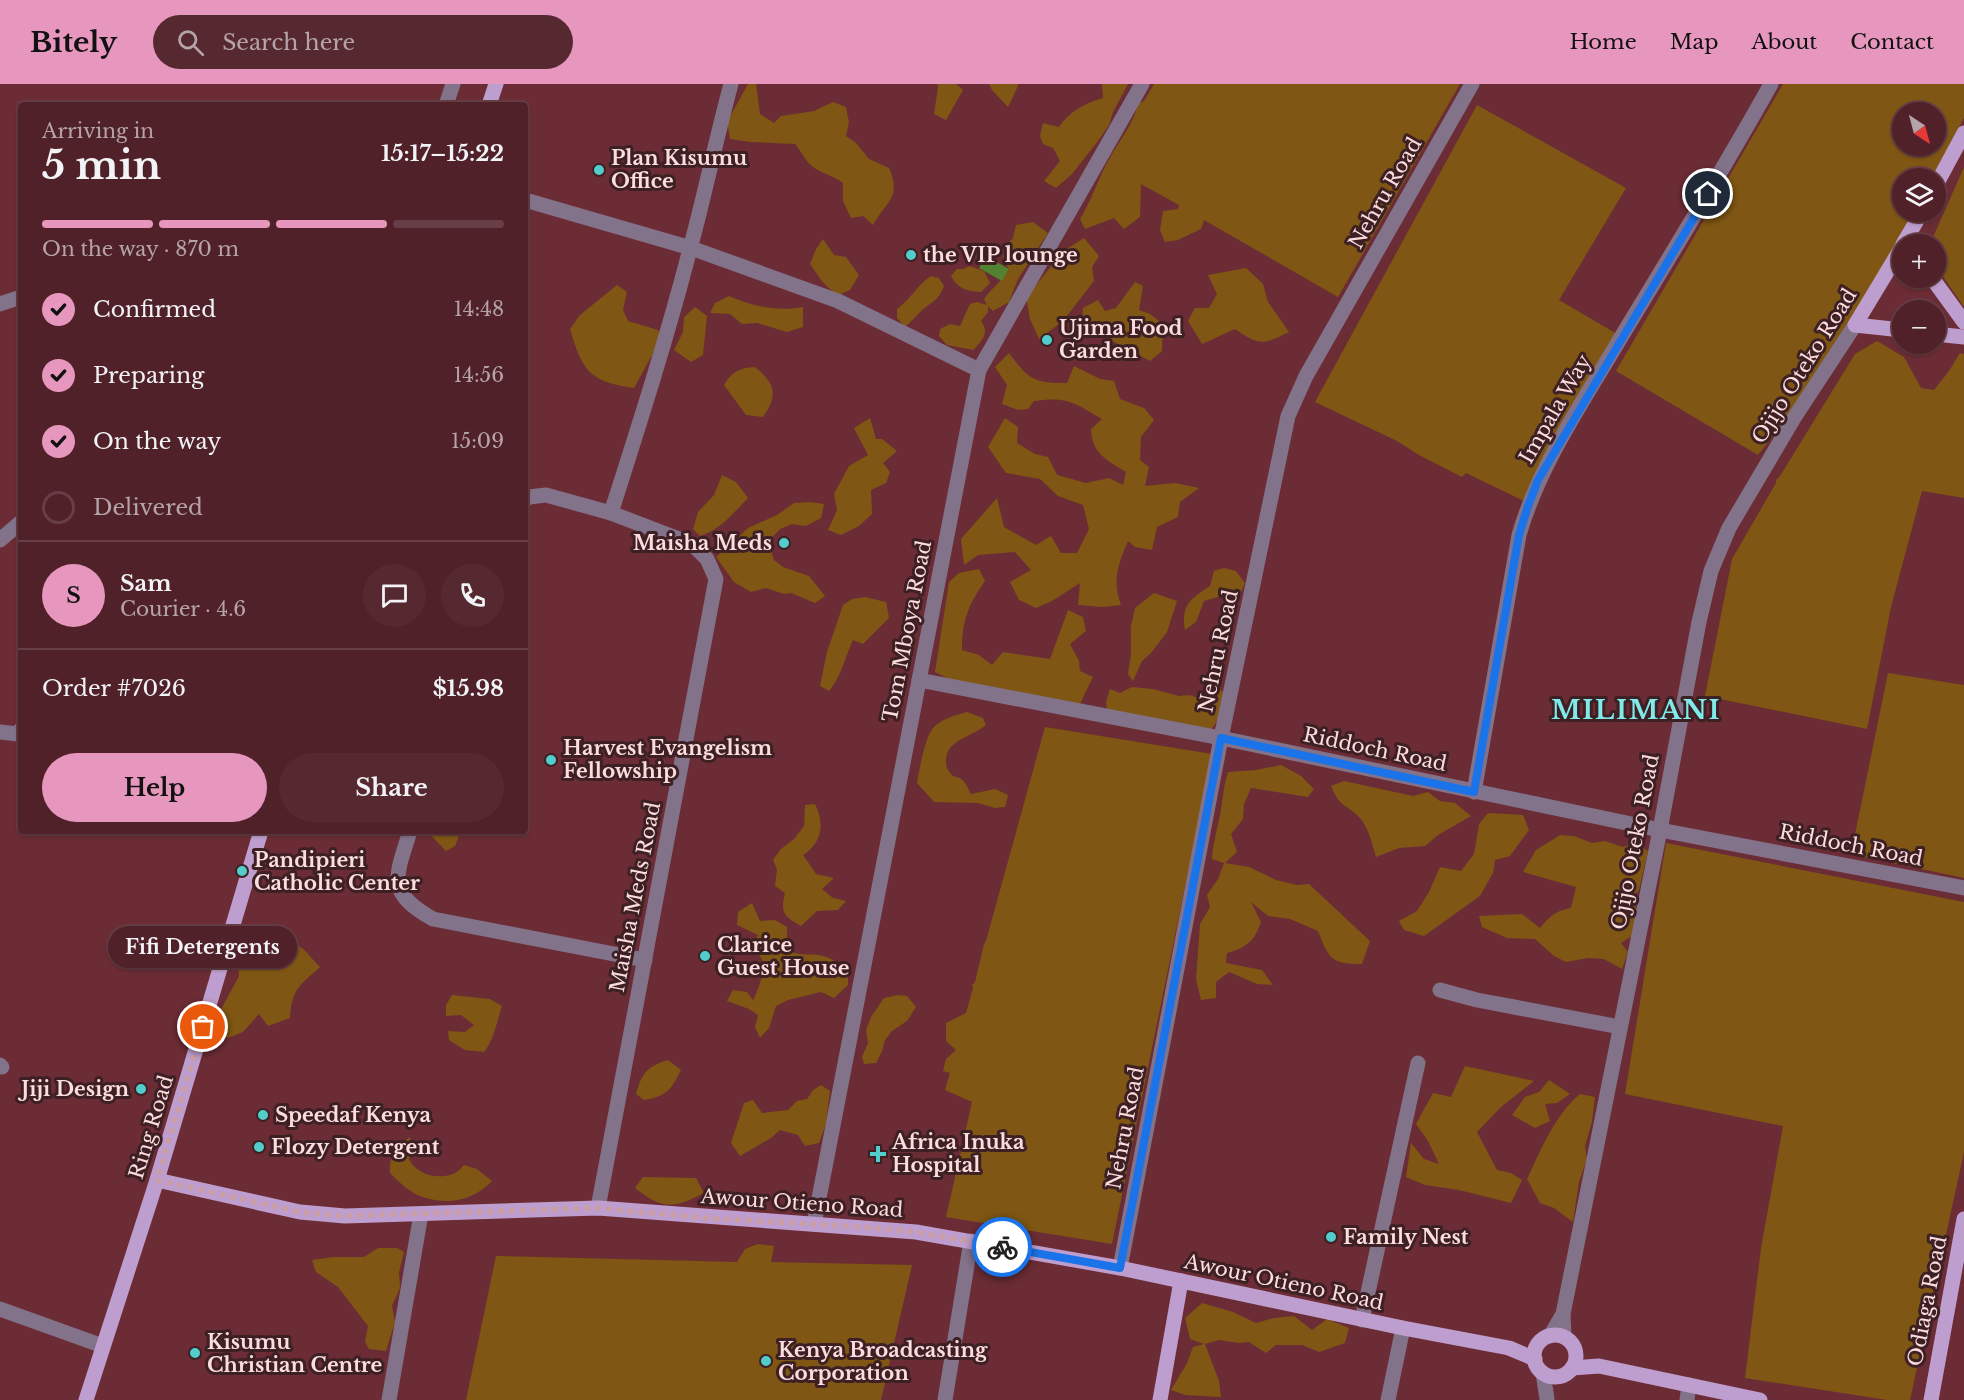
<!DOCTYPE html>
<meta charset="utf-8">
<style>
:root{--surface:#502128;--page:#562930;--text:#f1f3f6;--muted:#b4a3a8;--line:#673e45;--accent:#e797bd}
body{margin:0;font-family:"Libre Baskerville",serif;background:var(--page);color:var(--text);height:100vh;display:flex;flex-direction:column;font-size:22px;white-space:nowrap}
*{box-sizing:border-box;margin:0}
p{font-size:20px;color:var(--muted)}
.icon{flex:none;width:33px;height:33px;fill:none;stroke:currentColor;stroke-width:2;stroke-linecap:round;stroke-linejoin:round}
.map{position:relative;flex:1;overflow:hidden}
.sheet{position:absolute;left:18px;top:18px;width:510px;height:732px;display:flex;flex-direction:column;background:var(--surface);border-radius:6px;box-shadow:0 2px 4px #0004,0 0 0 2px var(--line)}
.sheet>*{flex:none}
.needle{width:39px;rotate:144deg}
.buttons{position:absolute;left:1892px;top:18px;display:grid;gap:12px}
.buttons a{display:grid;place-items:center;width:54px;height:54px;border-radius:50%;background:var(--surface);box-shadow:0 2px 4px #0004,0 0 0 2px var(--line);font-size:30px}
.pin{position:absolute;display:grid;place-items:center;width:51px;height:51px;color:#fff;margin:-26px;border:3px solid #fff;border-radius:50%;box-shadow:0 2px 6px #0007}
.courier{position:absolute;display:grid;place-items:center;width:60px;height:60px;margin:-30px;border:4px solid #1a73e8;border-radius:50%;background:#fff;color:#222;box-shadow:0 2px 8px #0007}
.bubble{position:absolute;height:42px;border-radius:21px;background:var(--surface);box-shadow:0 2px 4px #0004,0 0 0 2px var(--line);font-size:20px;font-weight:700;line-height:42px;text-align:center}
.summary em{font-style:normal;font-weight:700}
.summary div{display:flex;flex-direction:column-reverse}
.summary{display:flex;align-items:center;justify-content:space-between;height:102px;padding:0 24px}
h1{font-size:39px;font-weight:700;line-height:45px}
.bar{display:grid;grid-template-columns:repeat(4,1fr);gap:9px 6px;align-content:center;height:72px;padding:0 24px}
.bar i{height:8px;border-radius:4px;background:var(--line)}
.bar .active{background:var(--accent)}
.bar p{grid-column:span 4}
.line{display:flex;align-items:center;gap:15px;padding:0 24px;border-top:2px solid var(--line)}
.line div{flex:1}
.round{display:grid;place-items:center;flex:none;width:63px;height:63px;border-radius:32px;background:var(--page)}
ol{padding:0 24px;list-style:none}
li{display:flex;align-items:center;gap:18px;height:66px}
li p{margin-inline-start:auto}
li .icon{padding:6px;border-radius:50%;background:var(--accent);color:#111;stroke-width:4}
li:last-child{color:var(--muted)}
li i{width:33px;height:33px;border:3px solid var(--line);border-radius:50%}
.primary-button{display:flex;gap:12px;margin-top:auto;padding:12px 24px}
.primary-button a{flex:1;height:69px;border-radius:36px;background:var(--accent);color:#111;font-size:24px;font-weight:700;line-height:69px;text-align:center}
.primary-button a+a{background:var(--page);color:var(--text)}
header{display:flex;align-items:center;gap:36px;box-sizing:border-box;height:84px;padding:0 30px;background:var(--accent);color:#111}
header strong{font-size:28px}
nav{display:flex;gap:33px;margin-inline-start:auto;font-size:21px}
.search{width:420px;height:54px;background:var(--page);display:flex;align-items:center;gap:15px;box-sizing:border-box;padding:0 21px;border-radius:33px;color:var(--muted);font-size:22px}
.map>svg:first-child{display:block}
.green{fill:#7f5613;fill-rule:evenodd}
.water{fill:#52812f}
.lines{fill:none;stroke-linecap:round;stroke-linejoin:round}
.minor{stroke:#82728a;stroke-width:15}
.major{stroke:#be9ece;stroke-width:15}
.done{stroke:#ca9ea3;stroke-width:6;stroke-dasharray:0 10.8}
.route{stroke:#1a73e8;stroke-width:8}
.poi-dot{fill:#52cdcc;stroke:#3d2023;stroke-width:2}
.labels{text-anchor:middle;stroke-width:6;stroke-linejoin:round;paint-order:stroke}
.poi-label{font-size:20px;font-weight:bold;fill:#fddcde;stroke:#3d2023;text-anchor:start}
.street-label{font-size:20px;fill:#fddcde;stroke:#3d2023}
.district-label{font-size:26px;font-weight:bold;letter-spacing:1.5px;fill:#7feae9;stroke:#3d2023}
</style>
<header>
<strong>Bitely</strong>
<div class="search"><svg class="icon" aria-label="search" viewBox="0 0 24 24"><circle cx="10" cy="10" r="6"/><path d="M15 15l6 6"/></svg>Search here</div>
<nav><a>Home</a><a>Map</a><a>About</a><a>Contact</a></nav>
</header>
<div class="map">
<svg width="1964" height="1316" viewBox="0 0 1964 1316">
<rect width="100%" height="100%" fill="#6b2c35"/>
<!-- green -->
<g class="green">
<path d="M748 0H756L760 30 774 39 781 32 814 27 833 18 846 23 849 38 846 52 856 59 869 75 889 84C902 114 886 117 873 141L863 132 851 134 843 117V99C834 92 823 90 813 83 806 78 801 67 795 60L750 58 730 55 727 38Z"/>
<path d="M937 0H956L963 6 946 36 934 30 938 3Z"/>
<path d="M989 0H1018V2L1008 23 992 6Z"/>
<path d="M1102 0H1128L1113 28 1109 41 1098 57 1072 90 1056 104 1044 97 1060 77 1053 64 1043 60 1040 52 1043 39 1059 43C1070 27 1085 19 1103 14Z"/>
<path d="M1154 0H1460L1338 213 1204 136 1201 145 1178 156 1165 158 1160 146 1163 127 1178 125 1179 121 1141 100 1140 133 1124 145 1114 134 1085 145 1080 135C1091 117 1097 98 1107 79 1117 59 1133 42 1138 20L1144 17Z"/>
<path d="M1783 0H1964V34L1932 94H1902V128H1914L1834 273 1758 371 1616 287ZM1902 28H1935V62H1902Z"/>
<path d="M1477 21 1626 104 1559 216 1617 250 1524 417 1466 389 1462 393 1419 371 1397 357 1315 318Z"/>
<path d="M1964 83V223L1935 181V160H1930Z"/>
<path d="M1033 138 1048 149 1018 195 1009 218 993 227 988 222V228L981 237C990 249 982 257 973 266L947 261 939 252 940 245 950 240 960 242 970 220 977 218 987 221 984 215C992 204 1002 197 1009 185L1003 176 1004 164 1013 154 1016 141Z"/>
<path d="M1084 154 1099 172 1092 183 1094 197 1063 237 1039 255 1030 235 1026 213 1065 166Z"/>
<path d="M823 155 834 171 846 173 859 191 850 206 839 211C825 204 819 193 810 180L816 165Z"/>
<path d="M969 182 984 187 990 199 981 208C967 207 958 205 951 192L957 185H964Z"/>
<path d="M1246 184 1263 200 1268 218 1289 248C1263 261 1260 262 1235 245L1202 260 1188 237 1195 224H1209L1217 210 1208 191Z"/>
<path d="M931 192 939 194 944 202C939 216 932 218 922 226 916 232 911 238 905 243L897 234V225C911 215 918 200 931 192Z"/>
<path d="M1135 198 1143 202 1139 226 1150 230 1163 240 1162 267 1150 277 1082 241 1083 224 1098 216 1105 227 1116 224Z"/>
<path d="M617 201 627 208 623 226 628 237 658 246 663 263 651 273 634 304C589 298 582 286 570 245L580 231Z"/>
<path d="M729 212C751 222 779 228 803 223V243L787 248 757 239 742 240 730 230 710 229 715 219Z"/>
<path d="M695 223 707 232 703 271 691 278 674 266 683 248 684 233Z"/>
<path d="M1877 257 1904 273 1921 304 1934 306 1949 287 1960 269 1964 270V414L1922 407 1891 523 1867 645 1705 612 1732 475 1776 399V396L1780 392 1855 270Z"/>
<path d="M1009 269C1029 296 1034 299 1067 299L1074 282 1100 295 1114 297 1120 315 1144 324 1154 336 1141 353 1140 376 1149 383 1145 402 1175 399 1199 404 1180 418 1178 433 1157 443 1152 466 1135 463 1128 457C1118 480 1112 497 1121 521L1102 523 1078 521 1080 499 1052 517 1036 524 1019 516 1010 498 1031 486 1015 468 978 471 964 481 961 455 997 414 1004 443 1036 461 1051 452 1061 469H1077L1089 445 1083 421 1058 412 1040 395 1006 389 988 363 1005 334 1018 343 1017 359 1035 370 1048 373 1057 391 1086 399 1109 394 1123 401 1126 388C1107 376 1092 370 1091 345L1102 335C1075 319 1067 312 1034 317L1028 325 1018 326 1002 320 1007 301 995 283Z"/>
<path d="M755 283C776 300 778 312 763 333L746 331 724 301C732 287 740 284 755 283Z"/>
<path d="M870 334 876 355H882L897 367 883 379 890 388 886 399 871 406 872 430 859 442 841 451 828 446 837 426 834 410 849 382 868 371 854 344Z"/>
<path d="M722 391 736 398 748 414C733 429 722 445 700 452L693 445 698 428 714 411Z"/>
<path d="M810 418 824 420 821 434 806 442 792 440 780 445 768 458 774 476 783 483 809 492 825 512 815 519 791 509 784 510 766 504 751 508 734 498 716 473 748 444 777 431 794 419Z"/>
<path d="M1224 484 1236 487 1245 499 1235 523 1221 512 1204 517 1196 538 1185 546C1181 521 1190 515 1210 502L1214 487Z"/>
<path d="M979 485 985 497C968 521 962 537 962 566L979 571 992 581 1003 568 1050 575 1068 526 1083 533 1086 547 1070 560 1079 577 1080 587 1093 593 1080 620 953 597 935 588 949 498 959 489Z"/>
<path d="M1154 509 1177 517 1167 548 1151 569 1142 577 1133 597 1128 590 1131 570V542L1135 524Z"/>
<path d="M865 513 886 518 889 534 863 560 853 556C845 573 841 593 829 607L820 602 827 568 843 521 852 515Z"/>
<path d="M1888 589 1964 601V794L1851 770Z"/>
<path d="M1132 603 1153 605 1179 612 1190 611 1198 614 1210 603 1223 607 1218 636 1210 647 1107 627 1106 618 1110 605 1120 609Z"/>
<path d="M967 628 983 634 986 641C972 653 945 656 946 678 946 683 948 687 952 691 955 694 957 692 961 695 966 698 968 705 971 710L995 705 1008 711 1005 723 995 724 978 719 934 718 917 699C919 687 925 653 933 644 941 635 956 631 967 628Z"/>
<path d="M1045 643 1212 670 1112 1160 946 1133 972 1018 945 1006 950 989 943 987 946 975 956 966 946 957V939L966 929 973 904 972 901 975 898 984 860 986 857Z"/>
<path d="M1281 681 1301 692 1314 705 1308 713 1251 704 1244 720 1243 735 1231 750 1237 768 1225 779 1249 783 1276 796 1297 801 1309 800 1370 857 1362 880C1331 880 1329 875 1318 847L1290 835 1268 832 1251 818 1261 838C1254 858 1247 863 1227 869L1226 879 1262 886 1273 901 1257 900 1229 888 1216 898V914L1201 916 1196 895 1200 840 1210 823 1207 811 1218 795 1224 779 1212 775C1213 759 1217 746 1220 731 1223 716 1223 703 1228 688L1256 686Z"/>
<path d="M1344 697 1413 712 1428 708 1440 717 1455 719 1471 732 1438 751 1425 762 1399 764 1376 773C1372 760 1369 744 1359 733 1345 719 1340 724 1331 702Z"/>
<path d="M815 720C825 740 822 759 803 771L816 790 834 794 822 805 833 814 846 817 838 826 817 827 801 842C784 832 780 829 785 809L775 802 777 785 773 776 781 765 794 755 804 742 805 721Z"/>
<path d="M1488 729 1523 731 1529 746 1510 772 1495 776 1493 789 1480 812 1424 852 1404 846 1399 837 1417 827 1429 808 1440 783 1461 787 1474 770 1479 740Z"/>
<path d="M427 747H461L455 762 446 767Z"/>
<path d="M1560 751 1574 752 1592 759 1605 757 1623 763C1633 759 1639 761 1648 767L1639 806 1629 816 1638 825 1632 852 1621 859 1628 868 1622 885 1604 875 1588 874 1566 878 1554 872 1535 855 1507 854 1482 843 1479 832 1522 830 1540 844C1550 832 1555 827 1571 824L1576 803 1523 788 1536 766Z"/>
<path d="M1666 759 1964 818V1068L1910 1316H1887L1745 1294 1761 1164 1783 1042 1625 1010Z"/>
<path d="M752 819 760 837 775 836 787 843V855L794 869C805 872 813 869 823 872 832 874 840 881 848 887V901L834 914 821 908 788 916 776 922 769 944 760 954 755 943 758 931 749 925 727 917 733 906 747 908 753 916C757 909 766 885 763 878 761 872 755 867 751 862L758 851 737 841 738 828Z"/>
<path d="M276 856C301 856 305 868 320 883 299 902 292 905 290 934L268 942 259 930 243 948 228 954 212 942 239 892 237 871Z"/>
<path d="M452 911 490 915 502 922C497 937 494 956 484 968L465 966 449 956 448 947 465 948 474 941 461 931 446 932V921Z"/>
<path d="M898 911 907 912 916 923 907 937 892 947 885 956 882 967 876 979 864 980 862 973 868 959 866 946 871 933 884 914Z"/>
<path d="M668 976 681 986C671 1006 667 1012 644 1016L636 1010C642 988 647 983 668 976Z"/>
<path d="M1465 982 1534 997 1500 1024 1477 1048 1497 1086 1511 1089 1522 1096 1511 1119 1459 1106 1425 1101 1406 1093 1411 1059 1424 1075 1439 1080 1428 1057 1416 1040 1433 1009 1451 1013Z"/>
<path d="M1549 996 1570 1010 1557 1019 1545 1020 1550 1037 1535 1044 1512 1031 1525 1013 1539 1008Z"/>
<path d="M821 1001 830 1007 826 1040 819 1059 805 1062 798 1051 780 1046 771 1054 740 1072 731 1059 744 1019 753 1016 762 1029 788 1026 797 1017 807 1015 813 1006Z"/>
<path d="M1580 1010 1595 1013 1592 1038 1585 1062 1587 1075 1579 1098 1573 1138 1554 1124 1540 1119 1527 1095C1542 1064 1554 1032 1580 1010Z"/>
<path d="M410 1053 412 1066 409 1075C416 1090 436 1096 453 1090 457 1089 461 1084 464 1081L477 1085 492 1097C473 1117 447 1122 420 1112 409 1108 398 1097 390 1089 389 1071 396 1064 410 1053Z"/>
<path d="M643 1093 696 1094 704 1109C673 1125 663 1126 635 1104Z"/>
<path d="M758 1160 774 1162 771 1178 912 1181 881 1316H466L496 1172 737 1178 745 1165Z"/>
<path d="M378 1164H397L404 1168 399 1188 400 1204 392 1222 395 1238 386 1267 369 1265 365 1258 368 1242 338 1203 316 1188 312 1176 334 1173H364Z"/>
<path d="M1202 1219 1233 1228 1256 1239 1274 1234 1294 1232 1312 1246 1327 1235 1349 1244 1345 1259 1319 1268 1302 1261H1276L1266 1269 1249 1258 1239 1259 1219 1256 1205 1260 1219 1297 1221 1313 1185 1311 1171 1306 1187 1279 1193 1263 1204 1260 1190 1255 1185 1234Z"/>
</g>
<!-- water -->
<path class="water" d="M986 172 1009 185 1002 197 979 184Z"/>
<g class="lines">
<!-- minor -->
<g class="minor">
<path d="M446 21 453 0"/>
<path d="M525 116 691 164 838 217 979 286"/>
<path d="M0 220 21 213"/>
<path d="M525 416 529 413 546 411 611 429 692 460 707 475 716 495 598 1124"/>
<path d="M611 429C639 341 667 254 690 165 705 110 716 55 731 0"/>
<path d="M0 456 21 438"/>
<path d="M919 596 1221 654 1660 746 1964 804"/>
<path d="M0 648 18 650 21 645"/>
<path d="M1474 708 1519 451C1539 382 1581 321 1617 260 1669 174 1722 88 1771 0"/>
<path d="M410 747C396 793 385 808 433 835L645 876"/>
<path d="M1440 906 1477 916 1620 943"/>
<path d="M0 981 2 983"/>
<path d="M814 1140 979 286 1142 0"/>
<path d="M1120 1184 1221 654 1288 332 1306 292 1472 0"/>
<path d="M0 1225 103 1262"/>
<path d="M1362 1236 1418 979"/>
<path d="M1550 1252 1563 1230"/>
<path d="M1564 1253 1563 1230 1660 746 1699 538 1711 487 1729 444 1794 334 1855 241"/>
<path d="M1543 1289 1547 1315"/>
<path d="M389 1316 421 1130"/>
<path d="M945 1316 971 1157"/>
<path d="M1388 1316 1403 1244"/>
<path d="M1687 1316 1689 1301"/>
</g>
<!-- major -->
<g class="major">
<path d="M489 21 496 0"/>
<path d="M1935 103 1964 49"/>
<path d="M1903 160 1922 128"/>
<path d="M1902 163 1855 241 1902 246"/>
<path d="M1932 194 1964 238"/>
<path d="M1935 250 1964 253"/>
<path d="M157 1096 300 1128 345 1132 598 1124 916 1148 1120 1184 1403 1244 1509 1264 1535 1275"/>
<circle cx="1555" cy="1272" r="21"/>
<path d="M1572 1284 1599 1282 1760 1316"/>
<path d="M86 1316 157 1096 261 747"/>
<path d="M1160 1316 1181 1197"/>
<path d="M1931 1316 1964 1135"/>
</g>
</g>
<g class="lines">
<!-- done -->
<path class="done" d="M203 943 157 1096 300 1128 345 1132 598 1124 706 1134 863 1143 916 1148 1002 1163"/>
<!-- route -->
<path class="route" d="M1002 1163 1120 1184 1221 654 1474 708 1519 451 1528 422 1538 396 1708 110"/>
</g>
<!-- markers -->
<g class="poi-dot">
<circle cx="599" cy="86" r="6"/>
<circle cx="911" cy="171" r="6"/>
<circle cx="1047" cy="256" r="6"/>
<circle cx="784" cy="459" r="6"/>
<circle cx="551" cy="676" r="6"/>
<circle cx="242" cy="787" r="6"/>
<circle cx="705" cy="872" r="6"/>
<circle cx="141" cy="1005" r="6"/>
<circle cx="263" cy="1031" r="6"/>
<circle cx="259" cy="1063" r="6"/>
<path d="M875 1061h6v6h6v6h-6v6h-6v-6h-6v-6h6z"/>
<circle cx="1331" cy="1153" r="6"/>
<circle cx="195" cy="1269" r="6"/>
<circle cx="766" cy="1277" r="6"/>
</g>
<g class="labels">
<!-- poi labels -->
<g class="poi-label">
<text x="611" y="81">Plan Kisumu<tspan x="611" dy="23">Office</tspan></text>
<text x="923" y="178">the VIP lounge</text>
<text x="1059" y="251">Ujima Food<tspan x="1059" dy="23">Garden</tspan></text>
<text x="772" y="466" text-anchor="end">Maisha Meds</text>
<text x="563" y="671">Harvest Evangelism<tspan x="563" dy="23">Fellowship</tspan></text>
<text x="254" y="783">Pandipieri<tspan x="254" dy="23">Catholic Center</tspan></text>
<text x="717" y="868">Clarice<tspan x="717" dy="23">Guest House</tspan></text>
<text x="129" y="1012" text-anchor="end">Jiji Design</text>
<text x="275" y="1038">Speedaf Kenya</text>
<text x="892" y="1065">Africa Inuka<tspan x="892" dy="23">Hospital</tspan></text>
<text x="271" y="1070">Flozy Detergent</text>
<text x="1343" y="1160">Family Nest</text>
<text x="207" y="1265">Kisumu<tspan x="207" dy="23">Christian Centre</tspan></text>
<text x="778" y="1273">Kenya Broadcasting<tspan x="778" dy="23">Corporation</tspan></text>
</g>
<!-- street labels -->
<g class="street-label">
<text transform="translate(1385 109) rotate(-60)" y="7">Nehru Road</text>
<text transform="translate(1804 282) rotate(-58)" y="7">Ojijo Oteko Road</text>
<text transform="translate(1555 325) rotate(-60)" y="7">Impala Way</text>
<text transform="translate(907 547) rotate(-79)" y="7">Tom Mboya Road</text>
<text transform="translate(1218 567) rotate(-78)" y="7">Nehru Road</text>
<text transform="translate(1375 665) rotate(12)" y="7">Riddoch Road</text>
<text transform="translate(1635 758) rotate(-79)" y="7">Ojijo Oteko Road</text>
<text transform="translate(1851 761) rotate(11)" y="7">Riddoch Road</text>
<text transform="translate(635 813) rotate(-79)" y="7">Maisha Meds Road</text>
<text transform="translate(151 1043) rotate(-73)" y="7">Ring Road</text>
<text transform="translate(1125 1044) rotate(-79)" y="7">Nehru Road</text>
<text transform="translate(802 1119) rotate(4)" y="7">Awour Otieno Road</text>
<text transform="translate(1284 1198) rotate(12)" y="7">Awour Otieno Road</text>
<text transform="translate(1927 1217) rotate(-79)" y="7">Odiaga Road</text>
</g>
<!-- district labels -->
<g class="district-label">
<text x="1636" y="635">MILIMANI</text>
</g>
</g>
</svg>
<div class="buttons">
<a><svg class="needle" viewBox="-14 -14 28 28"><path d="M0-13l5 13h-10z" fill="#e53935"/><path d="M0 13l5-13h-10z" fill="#b4a3a8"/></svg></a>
<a><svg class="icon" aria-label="layers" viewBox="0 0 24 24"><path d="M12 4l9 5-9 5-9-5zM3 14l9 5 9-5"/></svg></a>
<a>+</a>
<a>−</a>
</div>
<div class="pin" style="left:203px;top:943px;background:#ea580c"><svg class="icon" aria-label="bag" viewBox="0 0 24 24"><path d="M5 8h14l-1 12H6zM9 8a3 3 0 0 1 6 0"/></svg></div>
<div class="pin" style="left:1708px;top:110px;background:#1f2937"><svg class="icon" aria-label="home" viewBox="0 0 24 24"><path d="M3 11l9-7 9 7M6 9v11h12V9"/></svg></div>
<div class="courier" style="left:1002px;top:1163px"><svg class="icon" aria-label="bike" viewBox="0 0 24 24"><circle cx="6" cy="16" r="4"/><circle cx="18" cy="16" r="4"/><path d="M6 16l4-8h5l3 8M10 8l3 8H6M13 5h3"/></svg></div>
<div class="bubble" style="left:108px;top:842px;width:189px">Fifi Detergents</div>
<section class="sheet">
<div class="summary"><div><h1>5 min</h1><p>Arriving in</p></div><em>15:17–15:22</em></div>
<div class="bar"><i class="active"></i><i class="active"></i><i class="active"></i><i></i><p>On the way · 870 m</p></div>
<ol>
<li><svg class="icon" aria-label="check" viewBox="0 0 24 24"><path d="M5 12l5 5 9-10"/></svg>Confirmed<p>14:48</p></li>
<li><svg class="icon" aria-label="check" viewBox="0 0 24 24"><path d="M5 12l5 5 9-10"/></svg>Preparing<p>14:56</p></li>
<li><svg class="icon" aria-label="check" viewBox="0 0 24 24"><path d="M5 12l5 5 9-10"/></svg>On the way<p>15:09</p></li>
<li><i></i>Delivered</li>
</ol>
<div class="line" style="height:108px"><b class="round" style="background:var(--accent);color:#111">S</b><div><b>Sam</b><p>Courier · 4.6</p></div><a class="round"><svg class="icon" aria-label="chat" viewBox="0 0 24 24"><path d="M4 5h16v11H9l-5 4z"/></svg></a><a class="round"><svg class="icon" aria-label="phone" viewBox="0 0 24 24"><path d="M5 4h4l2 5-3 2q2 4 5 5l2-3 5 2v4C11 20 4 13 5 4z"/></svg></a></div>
<div class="line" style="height:78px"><div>Order #7026</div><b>$15.98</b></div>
<div class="primary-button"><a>Help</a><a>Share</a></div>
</section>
</div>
